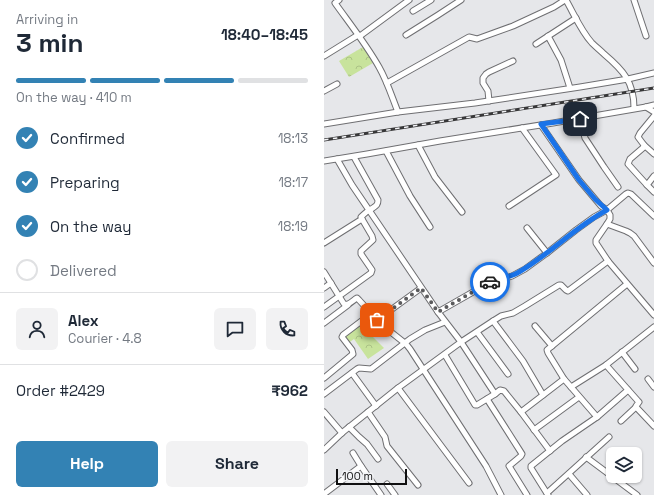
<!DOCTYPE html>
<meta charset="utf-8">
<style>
:root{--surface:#fff;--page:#f2f2f3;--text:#1f2937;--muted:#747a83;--line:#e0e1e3;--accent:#3382b4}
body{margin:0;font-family:"Space Grotesk",sans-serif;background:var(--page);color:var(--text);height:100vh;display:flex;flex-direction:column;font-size:15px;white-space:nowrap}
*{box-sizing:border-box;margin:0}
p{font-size:13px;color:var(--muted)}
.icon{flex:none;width:22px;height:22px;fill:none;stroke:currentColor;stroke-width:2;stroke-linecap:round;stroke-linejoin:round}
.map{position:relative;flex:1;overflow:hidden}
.side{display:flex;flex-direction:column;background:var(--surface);width:324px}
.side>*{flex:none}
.buttons{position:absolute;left:282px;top:447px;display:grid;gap:8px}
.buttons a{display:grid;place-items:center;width:36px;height:36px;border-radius:6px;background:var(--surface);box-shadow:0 1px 3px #0004;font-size:20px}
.scale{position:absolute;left:12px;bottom:10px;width:71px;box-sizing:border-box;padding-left:4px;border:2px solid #101011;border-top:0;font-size:11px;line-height:14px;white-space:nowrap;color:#101011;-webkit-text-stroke:3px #f3f4f7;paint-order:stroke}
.pin{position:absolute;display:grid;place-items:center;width:34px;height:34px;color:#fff;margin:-17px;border-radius:8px;box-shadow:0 2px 6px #0006}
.courier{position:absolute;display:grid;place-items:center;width:40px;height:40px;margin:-20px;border:3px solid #1a73e8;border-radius:50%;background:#fff;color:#222;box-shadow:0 1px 5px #0007}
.overview em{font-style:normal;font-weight:700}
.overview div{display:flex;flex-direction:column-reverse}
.overview{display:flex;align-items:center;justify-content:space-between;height:68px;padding:0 16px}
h1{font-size:26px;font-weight:700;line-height:30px}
.bar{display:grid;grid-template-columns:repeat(4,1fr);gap:6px 4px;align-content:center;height:48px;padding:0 16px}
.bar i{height:5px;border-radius:3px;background:var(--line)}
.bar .on{background:var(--accent)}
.bar p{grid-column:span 4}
.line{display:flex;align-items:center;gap:10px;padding:0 16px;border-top:1px solid var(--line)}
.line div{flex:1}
.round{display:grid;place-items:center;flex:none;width:42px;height:42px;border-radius:6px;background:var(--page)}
ol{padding:0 16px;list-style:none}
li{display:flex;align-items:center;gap:12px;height:44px}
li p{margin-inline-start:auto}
li .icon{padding:4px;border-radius:50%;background:var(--accent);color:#fff;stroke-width:4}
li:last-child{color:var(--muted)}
li i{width:22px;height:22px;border:2px solid var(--line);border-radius:50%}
.cta{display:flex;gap:8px;margin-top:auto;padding:8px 16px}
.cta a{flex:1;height:46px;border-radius:6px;background:var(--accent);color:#fff;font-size:16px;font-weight:700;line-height:46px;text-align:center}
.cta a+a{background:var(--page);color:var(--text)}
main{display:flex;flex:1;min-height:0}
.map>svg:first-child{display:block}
.park{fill:url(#park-crowns)}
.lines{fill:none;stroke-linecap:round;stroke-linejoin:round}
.minor-casing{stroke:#6f6f72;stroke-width:7}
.minor{stroke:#fff;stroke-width:5}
.rail-casing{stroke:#373738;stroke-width:3}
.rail{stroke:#f3f4f7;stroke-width:1.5;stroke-dasharray:4.5;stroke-linecap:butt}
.done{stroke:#5b5b5d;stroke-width:4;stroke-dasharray:0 7.2}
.route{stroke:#1a73e8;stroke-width:5}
</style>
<main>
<section class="side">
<div class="overview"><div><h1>3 min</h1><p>Arriving in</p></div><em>18:40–18:45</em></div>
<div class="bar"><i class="on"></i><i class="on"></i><i class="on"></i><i></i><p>On the way · 410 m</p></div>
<ol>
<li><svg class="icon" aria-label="check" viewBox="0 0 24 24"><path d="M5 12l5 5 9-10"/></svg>Confirmed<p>18:13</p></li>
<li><svg class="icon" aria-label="check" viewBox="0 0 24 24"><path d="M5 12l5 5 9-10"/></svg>Preparing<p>18:17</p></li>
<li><svg class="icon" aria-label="check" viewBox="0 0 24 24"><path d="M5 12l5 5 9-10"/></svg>On the way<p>18:19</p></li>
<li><i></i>Delivered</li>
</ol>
<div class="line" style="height:72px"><a class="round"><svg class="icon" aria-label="person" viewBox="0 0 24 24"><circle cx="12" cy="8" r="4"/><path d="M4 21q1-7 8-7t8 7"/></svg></a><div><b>Alex</b><p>Courier · 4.8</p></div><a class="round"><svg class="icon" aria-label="chat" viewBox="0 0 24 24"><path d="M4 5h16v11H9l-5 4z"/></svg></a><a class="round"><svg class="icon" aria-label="phone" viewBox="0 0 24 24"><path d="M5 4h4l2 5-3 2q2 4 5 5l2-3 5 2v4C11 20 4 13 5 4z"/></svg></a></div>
<div class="line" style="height:52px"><div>Order #2429</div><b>₹962</b></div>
<div class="cta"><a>Help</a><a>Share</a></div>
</section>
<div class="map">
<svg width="330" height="495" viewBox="0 0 330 495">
<defs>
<pattern id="park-crowns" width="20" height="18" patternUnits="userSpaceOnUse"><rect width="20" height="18" fill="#c8e39c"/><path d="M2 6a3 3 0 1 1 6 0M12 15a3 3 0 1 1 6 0" fill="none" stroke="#abc285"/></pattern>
</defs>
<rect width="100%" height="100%" fill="#e6e7ea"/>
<!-- park -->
<g class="park">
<path d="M39 47 49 63 25 77 15 61Z"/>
<path d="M34 322 60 348 44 359 30 339 23 344 16 335Z"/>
</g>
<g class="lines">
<!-- minor casing -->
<g class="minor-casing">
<g id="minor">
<path d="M15 0 11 3C26 24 42 44 55 67 63 81 68 97 74 112"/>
<path d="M242 0C250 14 257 31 268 43 272 47 276 50 280 54 299 70 310 82 310 108"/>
<path d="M310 0 322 36"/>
<path d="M89 11 107 0"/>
<path d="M82 35 114 15 137 0"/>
<path d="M36 36 85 0"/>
<path d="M224 36 237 60 246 88"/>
<path d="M212 44 252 18"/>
<path d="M0 56 34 35"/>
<path d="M63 83 145 37 153 39 189 26 230 7 241 0"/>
<path d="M0 91 13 84"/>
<path d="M165 101 164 91 159 83V78L162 74 165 72 189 61"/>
<path d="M322 107 330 112"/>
<path d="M330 116 316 133 314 137 320 145V147L306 159 304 164 323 185 330 192"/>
<path d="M256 119 261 138 280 167 294 187"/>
<path d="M0 124 74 112 151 103 256 87 304 79 330 73"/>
<path d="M217 125 255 180 277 206 283 210 286 215V219L283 224 272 240V243L284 261"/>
<path d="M94 145 111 177 138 212"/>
<path d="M320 145 330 154"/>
<path d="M62 151 86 196 106 227"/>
<path d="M13 159 28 185 114 312 163 284 188 276 201 269 223 253 252 230 270 217 283 210 302 194 304 193 307 194 330 216"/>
<path d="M0 161 43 154 116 141 229 123 322 107 330 105"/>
<path d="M323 185 330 176"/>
<path d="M185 206 232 175 198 128"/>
<path d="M283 224 302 231 306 233 310 236 330 263"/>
<path d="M203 228 223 253"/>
<path d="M0 243 38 219"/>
<path d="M0 272 20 304C25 306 29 300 33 298L35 300 58 325 82 344 86 349 162 466 177 495"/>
<path d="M0 288 7 283"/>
<path d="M0 307 47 273 48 270 37 254V251L49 240 48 236 38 219 37 217C40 214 43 211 46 210 51 206 54 206 54 200L30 157"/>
<path d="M114 312 137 342 171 394 176 390 180 391 197 412 240 379 247 387 282 365 330 327"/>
<path d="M53 320 97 288"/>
<path d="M169 321 199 361 219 395"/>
<path d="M0 323 24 305"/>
<path d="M211 326 228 346"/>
<path d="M153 332 184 374"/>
<path d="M298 352 311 369"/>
<path d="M121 355 151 405H153L171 394"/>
<path d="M282 365 314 401 315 402 312 406V407L330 426"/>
<path d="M28 373 52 406"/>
<path d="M0 378 29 354 28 350 18 337 19 335 48 313"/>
<path d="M240 379 224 353 223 350 303 284"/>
<path d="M324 379 330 387"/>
<path d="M247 387 273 417 304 390"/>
<path d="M74 388 145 483"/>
<path d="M0 394 33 369 35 368 47 369 86 339 101 330 121 322"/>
<path d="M163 399 198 454 197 456 185 466 203 495"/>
<path d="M0 412 18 433"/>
<path d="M44 412 61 437 63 446 94 485"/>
<path d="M197 412 226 451"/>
<path d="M297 421 312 407"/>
<path d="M25 427 35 437 43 444 54 459"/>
<path d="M210 430 255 397"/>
<path d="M0 450 19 432 74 388 137 342 169 321 177 316 189 313 201 306 235 285H237L242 290 244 291 284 261 330 315"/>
<path d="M29 453 37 466"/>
<path d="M262 457 313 495"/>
<path d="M245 474 263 495"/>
<path d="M63 484 71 495"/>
<path d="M223 493 285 437"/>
<path d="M0 494 37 466 57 495"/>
<path d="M224 495 207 468V466L238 441 273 417"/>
</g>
</g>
<!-- minor -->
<use href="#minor" class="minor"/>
<!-- rail casing -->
<g class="rail-casing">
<path id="rail" d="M0 140 330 88"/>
</g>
<!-- rail -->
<use href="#rail" class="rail"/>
</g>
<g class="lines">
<!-- done -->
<path class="done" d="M53 320 97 288 114 312 166 282"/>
<!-- route -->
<path class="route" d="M166 282C175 278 186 278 195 272 226 254 251 227 283 210L271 199 255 180 217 124 256 119"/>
</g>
</svg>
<div class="buttons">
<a><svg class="icon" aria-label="layers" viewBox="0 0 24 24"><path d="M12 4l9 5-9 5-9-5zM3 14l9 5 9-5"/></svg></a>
</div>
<div class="scale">100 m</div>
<div class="pin" style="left:53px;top:320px;background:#ea580c"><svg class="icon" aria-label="bag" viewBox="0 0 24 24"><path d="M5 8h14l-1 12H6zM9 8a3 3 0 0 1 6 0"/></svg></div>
<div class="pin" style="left:256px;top:119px;background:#1f2937"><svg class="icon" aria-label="home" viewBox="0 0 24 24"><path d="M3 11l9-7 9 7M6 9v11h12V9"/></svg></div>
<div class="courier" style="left:166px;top:282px"><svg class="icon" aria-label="car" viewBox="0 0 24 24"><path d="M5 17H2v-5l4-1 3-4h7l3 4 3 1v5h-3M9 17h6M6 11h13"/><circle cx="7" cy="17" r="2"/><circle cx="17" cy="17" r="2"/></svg></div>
</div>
</main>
